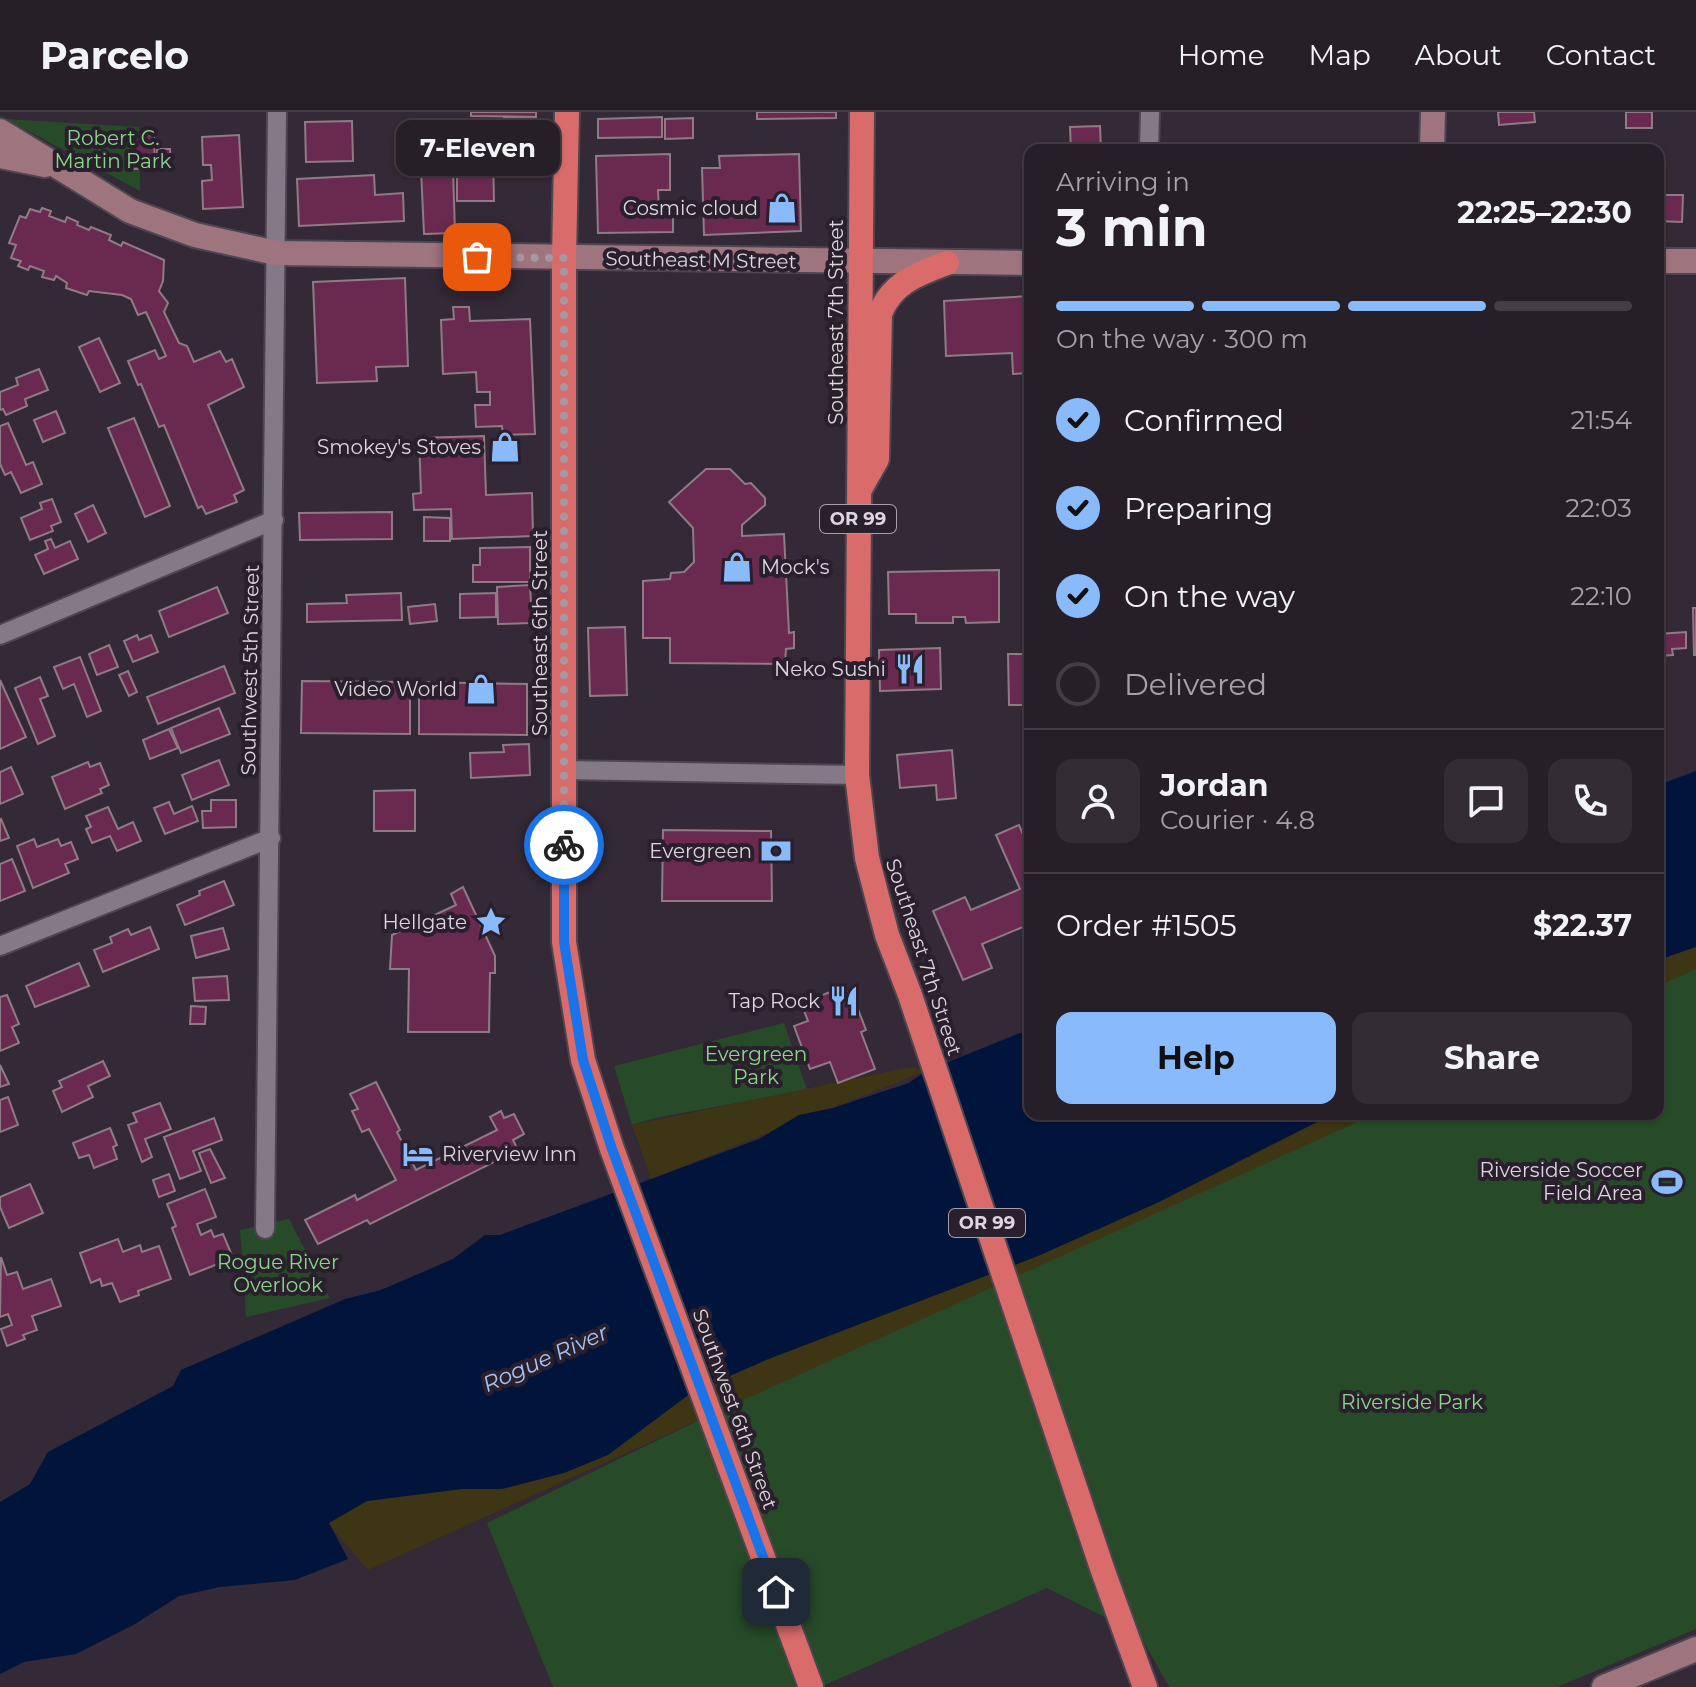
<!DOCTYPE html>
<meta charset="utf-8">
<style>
:root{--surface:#271f28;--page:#332c34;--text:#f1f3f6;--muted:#a4a2a8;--line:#433d45;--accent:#88bafc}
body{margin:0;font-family:Montserrat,sans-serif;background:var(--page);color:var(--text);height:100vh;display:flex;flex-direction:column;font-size:30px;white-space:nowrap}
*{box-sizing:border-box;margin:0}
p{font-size:26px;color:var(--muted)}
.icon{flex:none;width:44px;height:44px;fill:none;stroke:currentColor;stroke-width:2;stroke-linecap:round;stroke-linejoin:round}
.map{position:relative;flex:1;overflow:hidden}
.sheet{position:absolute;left:1024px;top:32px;width:640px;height:976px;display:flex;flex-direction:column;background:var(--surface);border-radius:16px;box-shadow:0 2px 6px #0004,0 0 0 2px var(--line)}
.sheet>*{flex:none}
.pin{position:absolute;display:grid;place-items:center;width:68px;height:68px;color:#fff;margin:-34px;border-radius:16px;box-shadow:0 4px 12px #0006}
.courier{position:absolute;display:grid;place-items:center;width:80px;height:80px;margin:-40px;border:6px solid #1a73e8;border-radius:50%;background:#fff;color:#222;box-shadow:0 2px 10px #0007}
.bubble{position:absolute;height:56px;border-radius:16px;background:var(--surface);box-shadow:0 2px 6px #0004,0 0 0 2px var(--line);font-size:26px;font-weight:700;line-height:56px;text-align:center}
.headline em{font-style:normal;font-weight:700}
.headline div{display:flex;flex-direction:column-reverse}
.headline{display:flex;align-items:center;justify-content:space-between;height:136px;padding:0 32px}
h1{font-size:52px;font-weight:700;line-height:60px}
.bar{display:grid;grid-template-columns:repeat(4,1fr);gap:12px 8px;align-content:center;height:96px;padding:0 32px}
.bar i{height:10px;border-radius:6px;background:var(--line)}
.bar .on{background:var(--accent)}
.bar p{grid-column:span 4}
.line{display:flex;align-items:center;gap:20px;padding:0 32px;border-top:2px solid var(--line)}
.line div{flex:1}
.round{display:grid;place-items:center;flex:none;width:84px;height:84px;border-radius:16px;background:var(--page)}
ol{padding:0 32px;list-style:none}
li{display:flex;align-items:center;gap:24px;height:88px}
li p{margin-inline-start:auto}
li .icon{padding:8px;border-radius:50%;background:var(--accent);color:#111;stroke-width:4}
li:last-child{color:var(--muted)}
li i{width:44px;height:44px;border:4px solid var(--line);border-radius:50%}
.cta{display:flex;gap:16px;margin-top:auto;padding:16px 32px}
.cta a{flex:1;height:92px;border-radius:16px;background:var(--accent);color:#111;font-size:32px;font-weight:700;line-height:92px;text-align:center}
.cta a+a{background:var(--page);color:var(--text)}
header{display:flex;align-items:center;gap:48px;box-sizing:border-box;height:112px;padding:0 40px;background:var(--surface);border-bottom:2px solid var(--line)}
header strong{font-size:38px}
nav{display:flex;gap:44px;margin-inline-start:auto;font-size:28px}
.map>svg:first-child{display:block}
.green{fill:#274b28}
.sand{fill:#3d3514}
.water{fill:#00143c}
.building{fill:#6a2a50;stroke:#8e7b84;stroke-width:2}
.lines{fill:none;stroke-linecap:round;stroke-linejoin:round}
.street-casing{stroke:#4d454f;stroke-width:22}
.secondary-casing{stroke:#4d454f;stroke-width:28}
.highway-casing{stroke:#4d454f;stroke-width:28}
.street{stroke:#857987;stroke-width:18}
.secondary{stroke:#9e757f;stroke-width:24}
.highway{stroke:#d96c6b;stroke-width:24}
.done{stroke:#a299a3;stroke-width:8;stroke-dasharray:0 14.4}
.route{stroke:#1a73e8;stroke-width:10}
.labels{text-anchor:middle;stroke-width:8;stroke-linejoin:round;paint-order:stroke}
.shield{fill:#2a1f2c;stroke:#a79fa9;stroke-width:2}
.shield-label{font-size:18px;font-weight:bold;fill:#ddd6de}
.park-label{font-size:20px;fill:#89d88a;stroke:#2a1f2c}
.poi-label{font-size:20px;fill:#ddd6de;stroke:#2a1f2c;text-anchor:end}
.street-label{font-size:20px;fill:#ddd6de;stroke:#2a1f2c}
.water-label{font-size:22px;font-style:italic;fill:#a5c4f7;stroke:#2a1f2c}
</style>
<header>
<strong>Parcelo</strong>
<nav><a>Home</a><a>Map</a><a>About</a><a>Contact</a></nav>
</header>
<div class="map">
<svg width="1696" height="1575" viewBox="0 0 1696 1575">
<rect width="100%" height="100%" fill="#342936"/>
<!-- green -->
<g class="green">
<path d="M6 7 139 15 140 79Z"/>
<path d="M1696 856V1517L1557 1575H1169L1140 1523 1047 1476 820 1575H553L487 1411 1038 1144 1361 1002H1658V873Z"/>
<path d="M784 911 807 978 655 1006 632 1013 614 954Z"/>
<path d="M289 1107 330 1186 246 1205 240 1118Z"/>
</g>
<!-- sand -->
<g class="sand">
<path d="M1696 833V857L1658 874V849Z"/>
<path d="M910 955 926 959 651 1067 632 1013Z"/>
<path d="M1316 1002H1375L368 1458 328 1411 367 1389 691 1281Z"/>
</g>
<!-- water -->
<g class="water">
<path d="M1696 659V835L1658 848V673Z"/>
<path d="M1030 917V1002H1333L1159 1090 1038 1144 766 1248 691 1281 608 1343 564 1361 502 1377H462L367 1389 329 1411 348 1447 295 1468 220 1475 179 1484 135 1512 76 1542 24 1550 0 1562V1390L30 1372 48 1340 173 1274 181 1258 345 1187 381 1178 453 1147 485 1123H500L759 1027 799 1003 833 996 909 971 926 959Z"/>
</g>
<!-- building -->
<g class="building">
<path d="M471 0H536V5L471 4Z"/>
<path d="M757 0H836V6L757 7Z"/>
<path d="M1498 0H1534L1535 10 1499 13Z"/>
<rect x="1626" y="0" width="26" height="16"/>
<path d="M662 5V25L598 26V7Z"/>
<path d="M504 6H535L534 41 490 40V30H503Z"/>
<path d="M693 6V26L665 27V7Z"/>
<path d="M352 9 353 49 306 50 305 10Z"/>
<path d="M1100 14 1101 38H1071L1070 15Z"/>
<path d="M154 23 155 56 133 57 132 24Z"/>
<path d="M239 23 243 95 203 97 202 69 212 68 211 53H203L202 25Z"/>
<path d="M157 37H170L171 57 158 58Z"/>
<path d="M670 42V78H658L659 102 673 101V120L598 121 596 44Z"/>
<path d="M799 42 801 119 704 123 702 56H720L719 44Z"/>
<path d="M493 43 494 89H457V44Z"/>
<path d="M453 57 455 121 424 122 421 58Z"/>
<path d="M374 63 375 83 403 81 404 109 299 114 297 67Z"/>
<path d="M1658 83H1683L1682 110 1658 109Z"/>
<path d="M42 96 51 99 49 104 65 110 67 105 78 110 77 113 89 118 91 115 111 123 109 128 121 134 123 130 164 148 163 169 159 179 168 191 164 200 179 231 187 234 194 250 220 239 226 250 232 247 244 275 208 293 244 378 234 383 237 390 206 402 202 394 198 396 164 313 159 315 141 272 138 273 128 249 155 238 159 247 166 244 146 200 138 203 131 187 122 183 89 179 87 183 66 176 67 171 56 164 54 168 42 165 44 159 30 154 28 158 18 154 21 149 11 146 16 133 9 131 20 104 26 106 30 97 40 100Z"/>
<path d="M405 166 408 254 376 255 377 269 317 271 313 170Z"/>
<path d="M1030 184V261L1013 262 1012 241 946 244 944 189Z"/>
<path d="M453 195H469L470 209 530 207 535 322 503 323 502 314 476 315 475 293H490V280H477L476 260 443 262 441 208 454 207Z"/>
<rect x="1658" y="207" width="4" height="27"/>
<path d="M99 226 120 271 100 280 79 235Z"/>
<path d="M39 257 48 278 25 287 27 294 6 303 3 297 0 298V280L18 273 16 266Z"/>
<path d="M56 299 65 321 43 330 34 308Z"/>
<path d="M134 306 170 394 145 405 108 316Z"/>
<path d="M8 311 26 353 33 350 42 372 21 381 11 360 5 363 0 352V314Z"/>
<path d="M484 324 486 383 532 381 533 424 452 427 451 397 414 398 413 382 421 381 419 326Z"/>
<path d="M706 357H730L745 372 751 371 765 386V393L742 413V424L784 422 789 521 794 520V536L786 537 785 552 670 551V526H643V469L670 467 671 461 684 460 694 450 693 416 669 390Z"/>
<path d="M52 387 61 410 51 414 53 419 30 428 21 406 42 397 40 391Z"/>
<path d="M93 393 106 421 88 430 75 402Z"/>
<path d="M392 400V427L300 428 299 401Z"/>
<path d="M424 405 450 406V429H424Z"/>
<path d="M51 427 55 436 70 429 78 447 44 462 35 443 48 437 45 429Z"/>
<path d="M530 435V470H473V453H480V436Z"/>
<path d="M999 458V510L966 511 965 505H953V511H916V502H889L888 460Z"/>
<path d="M530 473 532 511 498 512 497 475Z"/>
<path d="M217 475 228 501 169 525 159 499Z"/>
<path d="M401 481 402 508 307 510V492L347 491 346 483Z"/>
<path d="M496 481V505L460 506V482Z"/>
<path d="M435 492 437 509 410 512 408 495Z"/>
<path d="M1693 496H1696V543H1694Z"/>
<path d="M625 515 627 583 590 584 588 516Z"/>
<path d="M1686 520V536L1672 537 1673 543 1658 544V522Z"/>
<path d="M137 523 139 528 151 523 158 540 133 550 124 529Z"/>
<path d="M109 533 118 555 97 563 89 542Z"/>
<path d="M940 536 941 577 880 579 879 538Z"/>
<path d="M1008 542H1030V593H1009Z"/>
<path d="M80 545 101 599 87 605 74 572 63 577 54 555Z"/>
<path d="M224 554 235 581 158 612 147 585Z"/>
<path d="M128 559 137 580 129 584 119 563Z"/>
<path d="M40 565 48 584 40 587 55 624 38 632 15 576Z"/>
<path d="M0 568 26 625 0 637Z"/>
<path d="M302 569 410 570V622L301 621Z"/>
<path d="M419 570 527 572V623L419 622Z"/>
<path d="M219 596 230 622 181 641 171 616Z"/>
<path d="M169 617 178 636 150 647 143 628Z"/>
<path d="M529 632 530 663 471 666 470 641 504 640 503 633Z"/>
<path d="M952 638 956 686 937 688 936 673 900 676 897 643Z"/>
<path d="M219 648 229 673 192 688 182 663Z"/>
<path d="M88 650 90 655 100 651 109 673 100 677 102 681 65 697 52 665Z"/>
<path d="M11 655 23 682 0 692V660Z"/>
<path d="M415 678V719H374V679Z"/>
<path d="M211 688H236V715L203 716 202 699H211Z"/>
<path d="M169 690 174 702 192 694 198 709 165 722 154 696Z"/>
<path d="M108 695 118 717 133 710 141 729 117 739 110 724 92 731 86 717 91 715 86 704Z"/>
<path d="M1 707 9 726 0 729V708Z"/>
<path d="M1019 713 1030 739V812L982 832 992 856 963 868 933 799 965 785 971 798 1020 777 996 723Z"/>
<path d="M663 718 771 719 772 789H662Z"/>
<path d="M34 727 37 735 58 727 61 734 71 730 78 747 65 752 69 761 33 776 17 734Z"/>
<path d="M12 747 25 779 0 789V752Z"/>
<path d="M224 769 234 793 185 813 177 793 200 783 199 779Z"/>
<path d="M463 775 495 844V861H490L489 920H408L409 857H390L392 823 456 793 451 782Z"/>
<path d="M150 815 159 837 103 860 94 838 112 831 110 825 128 817 131 823Z"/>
<path d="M223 816 229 837 196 846 191 824Z"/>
<path d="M79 851 89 874 35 895 26 874Z"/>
<path d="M227 864 229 888 195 889 193 866Z"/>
<path d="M835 878 837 884 851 879 866 918 861 920 875 957 838 971 830 950 810 957 794 914 808 909 803 896 817 890 815 886Z"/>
<path d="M7 883 19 912 12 915 19 931 0 939V885Z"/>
<path d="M191 894 206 895 205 912H190Z"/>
<path d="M103 949 110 964 88 974 93 985 62 1000 53 979 62 975 59 969Z"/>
<path d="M0 953 9 972 0 975Z"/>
<path d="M376 970 400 1018 397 1020 416 1058 497 1018 490 1005 501 999 504 1006 514 1002 524 1022 513 1028 518 1038 370 1112 367 1108 318 1132 305 1108 355 1083 357 1088 396 1068 369 1017 362 1020 352 999 358 997 350 982Z"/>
<path d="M8 985 18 1013 0 1020V988Z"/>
<path d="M160 991 171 1017 145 1027 152 1045 142 1050 128 1013 137 1010 133 1001Z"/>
<path d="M214 1006 222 1028 193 1039 201 1059 180 1067 164 1025Z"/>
<path d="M110 1016 117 1033 113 1035 117 1047 94 1056 89 1043 79 1046 73 1031Z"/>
<path d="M210 1037 225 1066 211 1071 199 1041Z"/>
<path d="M169 1062 175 1079 159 1085 153 1068Z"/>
<path d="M30 1072 43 1101 9 1116 0 1095V1085Z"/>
<path d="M205 1077 216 1105 197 1112 201 1123 211 1118 214 1125 223 1122 233 1146 190 1163 172 1116 176 1114 167 1092Z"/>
<path d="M118 1127 123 1140 140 1133 142 1140 159 1134 171 1167 138 1179 139 1183 120 1190 112 1171 102 1174 100 1167 91 1171 80 1141Z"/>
<path d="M1 1145 7 1163 17 1160 23 1177 51 1167 61 1194 32 1204 37 1218 23 1223 25 1227 7 1234 1 1217 12 1213 8 1202 0 1205Z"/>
</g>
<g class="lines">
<!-- street casing -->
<g class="street-casing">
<g id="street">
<path d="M1149 38 1150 0"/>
<path d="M0 523 274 408"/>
<path d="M564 658 857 663"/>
<path d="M0 834 271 726"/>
<path d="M265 1117 277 0"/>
</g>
</g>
<!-- secondary casing -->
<g class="secondary-casing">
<g id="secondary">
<path d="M0 19 130 99 195 123 276 141 1030 151"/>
<path d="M1432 38 1433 0"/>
<path d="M0 44 45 53"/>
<path d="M1658 149H1696"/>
<path d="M1604 1575 1696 1537"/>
</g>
</g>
<!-- highway casing -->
<g class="highway-casing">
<g id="highway">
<path d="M567 0 564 146V830L583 948 612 1037 811 1575"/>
<path d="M862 0 857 663 867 746 887 823 910 883 1103 1459 1145 1575"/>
<path d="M860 377 877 347 880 202C891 171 918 162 947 151"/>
</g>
</g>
<!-- street -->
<use href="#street" class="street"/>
<!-- secondary -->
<use href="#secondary" class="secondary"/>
<!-- highway -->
<use href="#highway" class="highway"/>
</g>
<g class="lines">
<!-- done -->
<path class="done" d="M477 145 564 146V733"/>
<!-- route -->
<path class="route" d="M564 733V830L583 948 612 1037 776 1480"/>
</g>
<!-- icons -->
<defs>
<g id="shop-bare" transform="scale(2.4)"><path d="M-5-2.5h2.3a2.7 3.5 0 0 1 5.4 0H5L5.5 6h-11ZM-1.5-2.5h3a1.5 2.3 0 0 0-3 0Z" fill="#88bafc" stroke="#2a1f2c" stroke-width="2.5" paint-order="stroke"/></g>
<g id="restaurant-bare" transform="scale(2.4)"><path d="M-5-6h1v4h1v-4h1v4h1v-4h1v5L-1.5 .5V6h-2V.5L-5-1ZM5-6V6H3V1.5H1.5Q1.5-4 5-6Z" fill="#88bafc" stroke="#2a1f2c" stroke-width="2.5" paint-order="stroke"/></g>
<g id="bank-bare" transform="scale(2.4)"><path d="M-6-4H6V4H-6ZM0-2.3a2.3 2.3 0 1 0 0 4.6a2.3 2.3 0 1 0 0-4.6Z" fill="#88bafc" stroke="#2a1f2c" stroke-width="2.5" paint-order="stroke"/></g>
<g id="sight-bare" transform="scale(2.4)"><path d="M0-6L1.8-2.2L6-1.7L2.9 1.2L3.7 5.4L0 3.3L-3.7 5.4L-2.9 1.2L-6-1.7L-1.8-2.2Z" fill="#88bafc" stroke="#2a1f2c" stroke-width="2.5" paint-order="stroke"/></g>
<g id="hotel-bare" transform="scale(2.4)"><path d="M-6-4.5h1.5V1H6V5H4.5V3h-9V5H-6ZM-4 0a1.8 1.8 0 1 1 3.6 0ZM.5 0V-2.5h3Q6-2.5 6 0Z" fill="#88bafc" stroke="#2a1f2c" stroke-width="2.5" paint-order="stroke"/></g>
<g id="stadium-bare" transform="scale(2.4)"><path d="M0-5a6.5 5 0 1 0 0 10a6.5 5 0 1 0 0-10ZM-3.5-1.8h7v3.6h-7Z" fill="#88bafc" stroke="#2a1f2c" stroke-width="2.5" paint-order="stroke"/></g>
</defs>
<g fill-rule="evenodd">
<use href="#shop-bare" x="782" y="96"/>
<use href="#shop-bare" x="505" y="335"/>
<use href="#shop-bare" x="737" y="455"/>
<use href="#restaurant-bare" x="910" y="557"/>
<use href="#shop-bare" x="481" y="577"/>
<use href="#bank-bare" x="776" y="739"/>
<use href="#sight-bare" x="491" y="810"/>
<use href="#restaurant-bare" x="844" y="889"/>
<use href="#hotel-bare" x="418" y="1042"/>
<use href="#stadium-bare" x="1667" y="1070"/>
</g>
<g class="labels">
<!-- shield labels -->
<g class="shield">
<rect x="820" y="393" width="76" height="28" rx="6"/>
<rect x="949" y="1097" width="76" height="28" rx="6"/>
</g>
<g class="shield-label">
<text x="858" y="413">OR 99</text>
<text x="987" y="1117">OR 99</text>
</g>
<!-- park labels -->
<g class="park-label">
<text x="113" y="33">Robert C.<tspan x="113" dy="23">Martin Park</tspan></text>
<text x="756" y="949">Evergreen<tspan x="756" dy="23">Park</tspan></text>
<text x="278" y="1157">Rogue River<tspan x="278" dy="23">Overlook</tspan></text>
<text x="1412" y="1297">Riverside Park</text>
</g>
<!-- poi labels -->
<g class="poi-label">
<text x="758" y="103">Cosmic cloud</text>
<text x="481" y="342">Smokey's Stoves</text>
<text x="761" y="462" text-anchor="start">Mock's</text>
<text x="886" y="564">Neko Sushi</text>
<text x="457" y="584">Video World</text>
<text x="752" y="746">Evergreen</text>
<text x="467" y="817">Hellgate</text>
<text x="820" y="896">Tap Rock</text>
<text x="442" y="1049" text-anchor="start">Riverview Inn</text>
<text x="1643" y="1065">Riverside Soccer<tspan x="1643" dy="23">Field Area</tspan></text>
</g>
<!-- street labels -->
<g class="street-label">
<text transform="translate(701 148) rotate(1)" y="7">Southeast M Street</text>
<text transform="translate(836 210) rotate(-90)" y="7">Southeast 7th Street</text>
<text transform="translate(540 521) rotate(-90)" y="7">Southeast 6th Street</text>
<text transform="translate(250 558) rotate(-89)" y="7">Southwest 5th Street</text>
<text transform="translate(924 845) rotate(72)" y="7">Southeast 7th Street</text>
<text transform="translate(735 1297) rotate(70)" y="7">Southwest 6th Street</text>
</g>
<!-- water labels -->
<g class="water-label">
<text transform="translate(545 1246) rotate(-24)" y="8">Rogue River</text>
</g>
</g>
</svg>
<div class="pin" style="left:477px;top:145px;background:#ea580c"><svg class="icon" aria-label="bag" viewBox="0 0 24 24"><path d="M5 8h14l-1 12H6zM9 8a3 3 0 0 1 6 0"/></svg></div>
<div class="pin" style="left:776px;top:1480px;background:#1f2937"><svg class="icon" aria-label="home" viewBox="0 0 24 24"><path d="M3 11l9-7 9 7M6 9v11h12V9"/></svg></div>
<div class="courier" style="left:564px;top:733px"><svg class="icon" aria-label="bike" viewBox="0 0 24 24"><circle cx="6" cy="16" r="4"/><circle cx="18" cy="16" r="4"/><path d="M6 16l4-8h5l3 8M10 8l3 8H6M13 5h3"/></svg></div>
<div class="bubble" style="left:396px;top:8px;width:164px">7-Eleven</div>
<section class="sheet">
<div class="headline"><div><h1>3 min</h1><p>Arriving in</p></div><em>22:25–22:30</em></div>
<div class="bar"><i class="on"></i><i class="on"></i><i class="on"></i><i></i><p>On the way · 300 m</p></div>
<ol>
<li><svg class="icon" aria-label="check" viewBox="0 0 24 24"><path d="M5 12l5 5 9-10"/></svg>Confirmed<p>21:54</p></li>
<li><svg class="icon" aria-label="check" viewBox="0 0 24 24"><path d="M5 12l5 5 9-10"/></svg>Preparing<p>22:03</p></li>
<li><svg class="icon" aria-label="check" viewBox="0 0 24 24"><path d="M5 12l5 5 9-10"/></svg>On the way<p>22:10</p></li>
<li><i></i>Delivered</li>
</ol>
<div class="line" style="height:144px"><a class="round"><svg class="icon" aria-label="person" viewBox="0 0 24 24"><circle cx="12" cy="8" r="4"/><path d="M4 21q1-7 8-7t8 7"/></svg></a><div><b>Jordan</b><p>Courier · 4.8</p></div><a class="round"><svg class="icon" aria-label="chat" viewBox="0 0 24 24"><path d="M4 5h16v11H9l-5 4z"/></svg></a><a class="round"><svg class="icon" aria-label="phone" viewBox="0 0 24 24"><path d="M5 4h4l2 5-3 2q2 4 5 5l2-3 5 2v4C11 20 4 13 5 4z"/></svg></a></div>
<div class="line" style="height:104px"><div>Order #1505</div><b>$22.37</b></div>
<div class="cta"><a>Help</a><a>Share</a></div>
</section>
</div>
